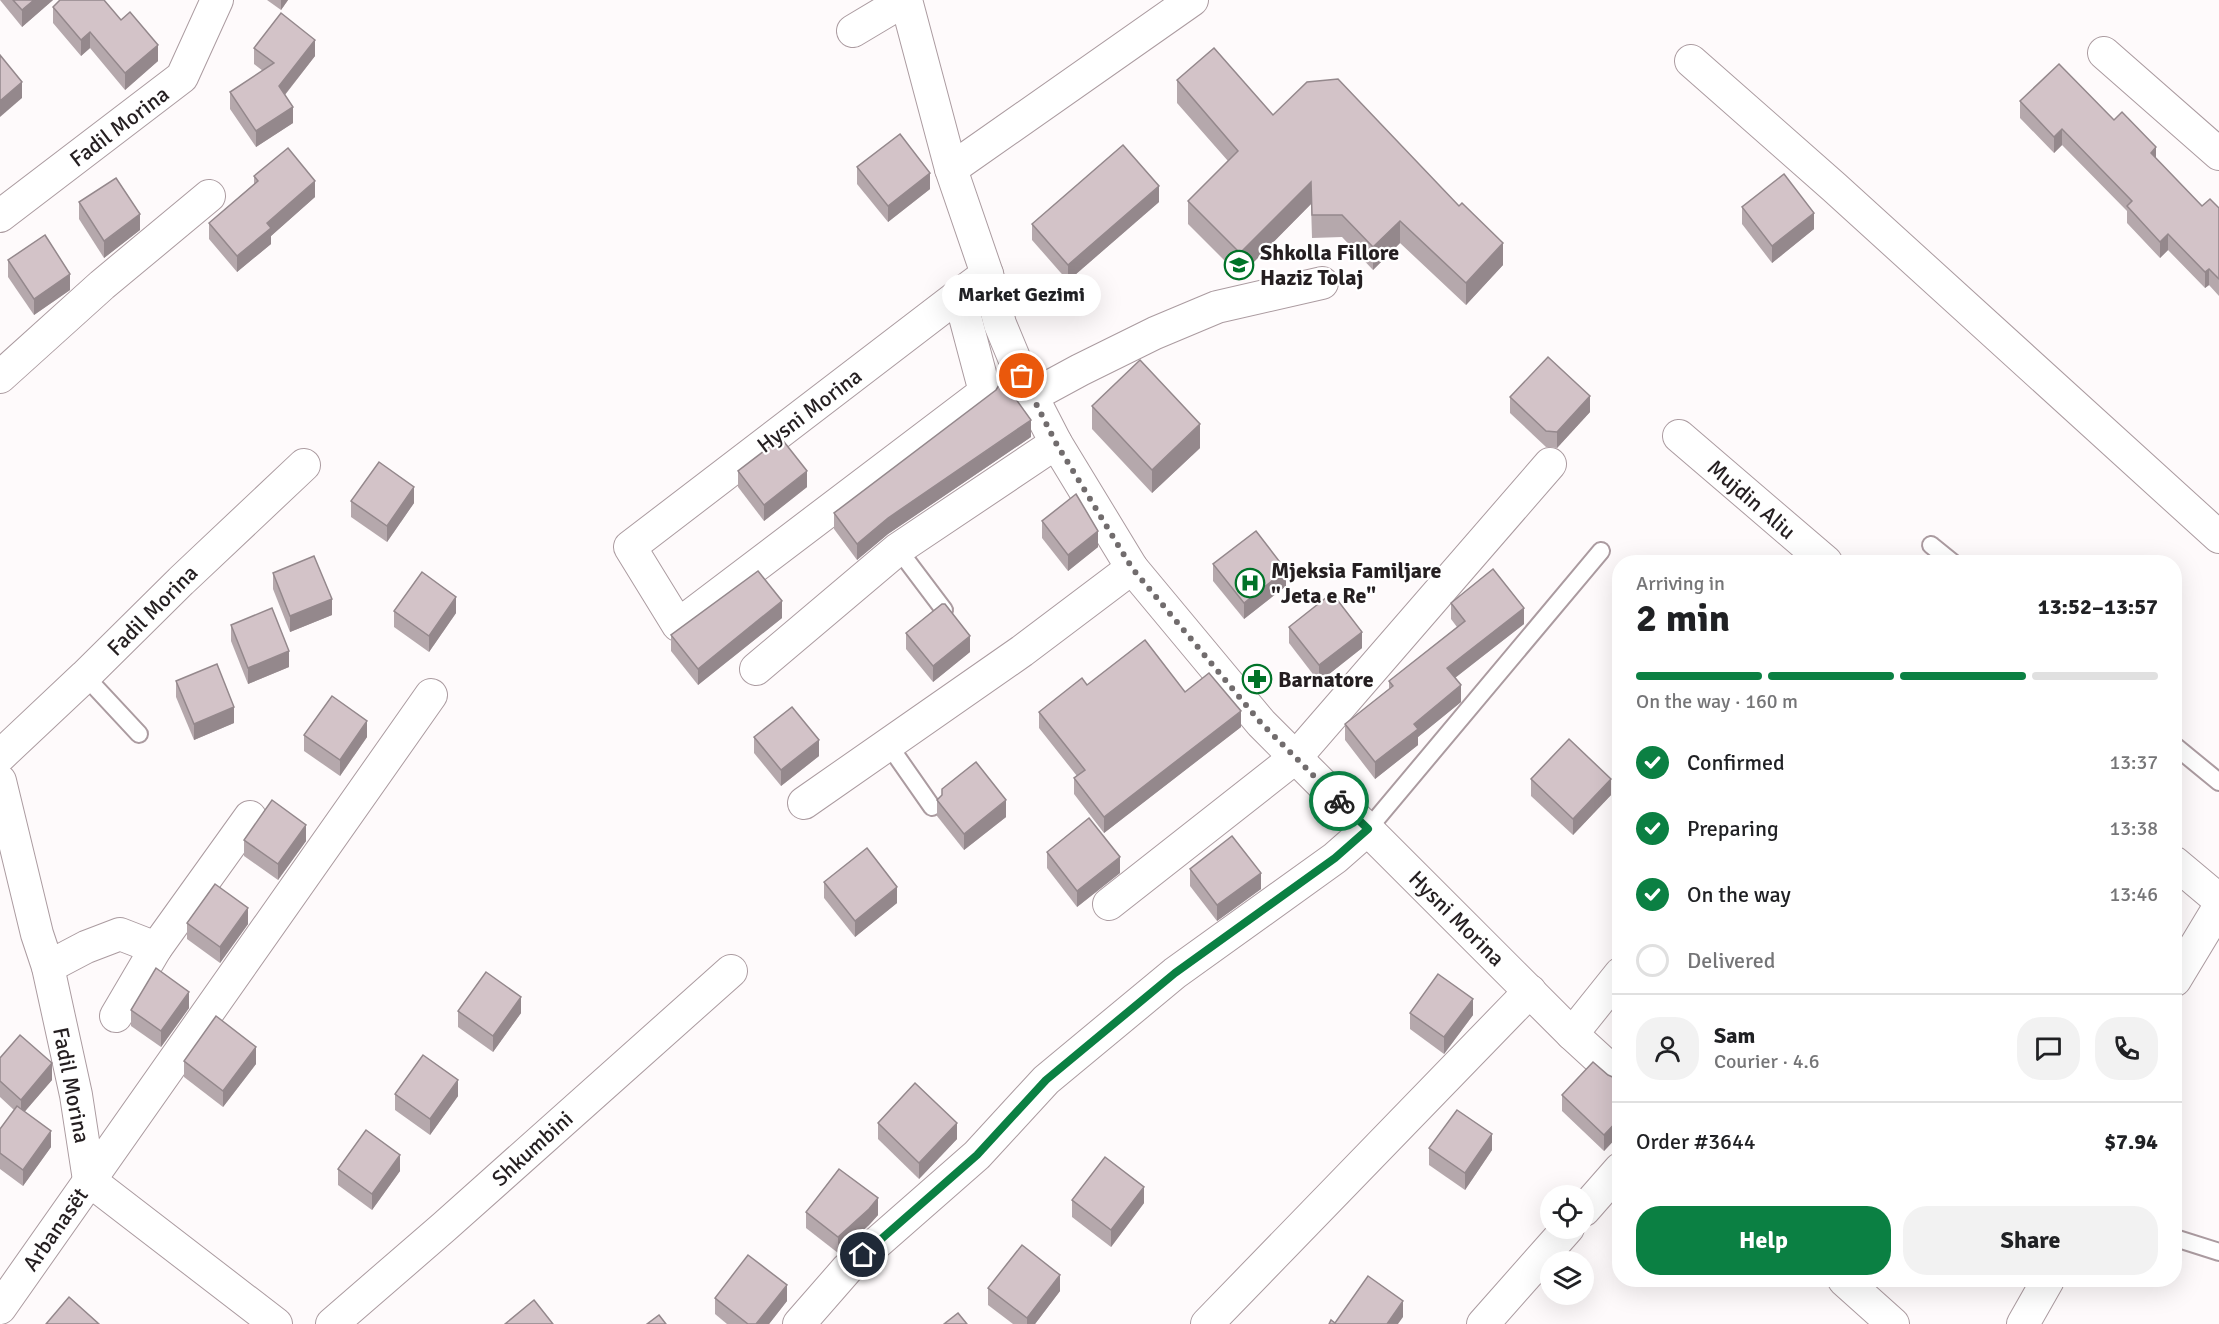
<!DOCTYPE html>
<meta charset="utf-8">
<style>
:root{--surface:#fff;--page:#f2f2f2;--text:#202124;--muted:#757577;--line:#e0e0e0;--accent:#0b8043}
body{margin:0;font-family:Signika,sans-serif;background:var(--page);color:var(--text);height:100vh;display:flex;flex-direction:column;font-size:22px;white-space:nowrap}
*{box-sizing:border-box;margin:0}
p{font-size:20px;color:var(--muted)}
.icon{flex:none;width:33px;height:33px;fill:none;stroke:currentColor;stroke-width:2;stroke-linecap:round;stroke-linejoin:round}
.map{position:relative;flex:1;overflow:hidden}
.sheet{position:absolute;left:1612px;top:555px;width:570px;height:732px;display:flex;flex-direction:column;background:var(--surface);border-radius:24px;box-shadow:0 6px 24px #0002}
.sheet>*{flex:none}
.controls{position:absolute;left:1540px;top:1185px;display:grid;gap:12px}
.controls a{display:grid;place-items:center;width:54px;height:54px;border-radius:50%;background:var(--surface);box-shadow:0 6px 24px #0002;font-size:30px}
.pin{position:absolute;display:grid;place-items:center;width:51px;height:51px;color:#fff;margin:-26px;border:3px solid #fff;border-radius:50%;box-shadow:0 2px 6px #0007}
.courier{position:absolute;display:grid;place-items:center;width:60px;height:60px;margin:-30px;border:4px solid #0b8043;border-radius:50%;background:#fff;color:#222;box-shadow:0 2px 8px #0007}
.bubble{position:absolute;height:42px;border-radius:21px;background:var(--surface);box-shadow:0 6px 24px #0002;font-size:20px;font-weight:800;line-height:42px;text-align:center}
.overview em{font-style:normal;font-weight:800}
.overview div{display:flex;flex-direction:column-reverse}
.overview{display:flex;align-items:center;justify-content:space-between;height:102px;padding:0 24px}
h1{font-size:39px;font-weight:800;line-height:45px}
.bar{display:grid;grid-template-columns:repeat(4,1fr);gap:9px 6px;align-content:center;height:72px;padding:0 24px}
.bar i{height:8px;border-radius:4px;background:var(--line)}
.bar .current{background:var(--accent)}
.bar p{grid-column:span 4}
.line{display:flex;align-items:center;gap:15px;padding:0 24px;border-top:2px solid var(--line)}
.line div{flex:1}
.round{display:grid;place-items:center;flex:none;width:63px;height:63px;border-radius:24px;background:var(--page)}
ol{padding:0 24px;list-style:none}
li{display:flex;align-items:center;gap:18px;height:66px}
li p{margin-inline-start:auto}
li .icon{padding:6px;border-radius:50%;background:var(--accent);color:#fff;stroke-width:4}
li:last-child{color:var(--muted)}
li i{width:33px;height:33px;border:3px solid var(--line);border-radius:50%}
.button{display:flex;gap:12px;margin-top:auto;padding:12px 24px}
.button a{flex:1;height:69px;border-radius:24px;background:var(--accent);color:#fff;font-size:24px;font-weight:800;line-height:69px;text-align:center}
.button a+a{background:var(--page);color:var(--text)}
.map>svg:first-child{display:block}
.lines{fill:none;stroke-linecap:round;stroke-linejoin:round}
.lane-casing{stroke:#ab9ba0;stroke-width:20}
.street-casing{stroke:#ab9ba0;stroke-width:34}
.lane{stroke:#fff;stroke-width:16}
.street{stroke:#fff;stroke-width:32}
.wall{fill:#b5a8ac}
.shaded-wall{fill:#94888c}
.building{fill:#d3c3c8;stroke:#94888c;stroke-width:1.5}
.done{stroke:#716c6d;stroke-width:6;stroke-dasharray:0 10.8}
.route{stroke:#0b8043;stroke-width:8}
.labels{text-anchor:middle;stroke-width:4.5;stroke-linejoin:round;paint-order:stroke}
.street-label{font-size:22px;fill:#251f21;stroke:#fff}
.poi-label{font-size:22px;font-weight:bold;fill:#251f21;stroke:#fff;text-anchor:start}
</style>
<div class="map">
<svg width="2219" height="1324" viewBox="0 0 2219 1324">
<rect width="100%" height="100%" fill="#fefafb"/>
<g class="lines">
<!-- lane casing -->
<g class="lane-casing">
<g id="lane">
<path d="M1931 545 1952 562"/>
<path d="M898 549 944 610"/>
<path d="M85 676 139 734"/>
<path d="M888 744 932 807"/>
<path d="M2175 746 2219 782"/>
<path d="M1368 829 1601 551"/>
<path d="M2175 1238 2219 1252"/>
</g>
</g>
<!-- street casing -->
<g class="street-casing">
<g id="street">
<path d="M906 0 951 169 987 274 1000 324 1022 377 1056 443 1132 568 1261 723 1572 1034 1620 1078"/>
<path d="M853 31 905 0"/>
<path d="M2104 53 2219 154"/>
<path d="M1691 61 1834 187 2219 537"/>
<path d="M951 169 1192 0"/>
<path d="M0 216 182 77 217 0"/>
<path d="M963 292 964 313 985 392 678 625 630 547 963 292 987 274"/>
<path d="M0 377 102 285 209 196"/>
<path d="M1032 396 1080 370 1155 333 1217 307 1322 283"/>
<path d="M1679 436 1826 562"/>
<path d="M756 669 898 549 1056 443"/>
<path d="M0 756 85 676 181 581 304 465"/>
<path d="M0 781 37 934 48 967 76 1095 89 1180"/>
<path d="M804 803 1022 651 1132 568"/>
<path d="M2175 863 2219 900"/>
<path d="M1109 904 1296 757 1550 464"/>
<path d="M48 967 86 947 120 934 156 948"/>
<path d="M2175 980 2219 907"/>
<path d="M116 1016 156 948 250 817"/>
<path d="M1572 1034 1620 974"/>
<path d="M89 1180 276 1324"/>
<path d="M1584 1210 1620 1169"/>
<path d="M1844 1280 1893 1324"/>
<path d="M0 1308 431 695"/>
<path d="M332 1324 444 1227 731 971"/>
<path d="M799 1324 847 1269 977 1155 1046 1080 1175 973 1335 858 1368 829"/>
<path d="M1207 1324 1530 991"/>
<path d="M1483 1324 1568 1228"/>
<path d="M2023 1324 2048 1280"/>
</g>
</g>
<!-- lane -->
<use href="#lane" class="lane"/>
<!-- street -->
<use href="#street" class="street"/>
</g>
<!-- wall -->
<g class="wall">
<path d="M0 0H53L22 27Z"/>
<path d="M267 0H288L281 10Z"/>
<path d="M53 7 121 20 158 61 125 90 90 48 81 56 53 23Z"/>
<path d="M254 48 315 56 285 95 293 123 256 147 230 109V92L263 71 254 64Z"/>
<path d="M1177 80 1273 115 1503 265 1466 305 1400 243 1373 270 1342 237 1312 238 1311 204 1240 276 1188 224V201L1228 161 1177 103Z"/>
<path d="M2020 101 2114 120 2156 159 2202 206 2219 208V296L2209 285 2205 288 2168 250 2160 258 2127 223V211L2062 145 2054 153 2020 118Z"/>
<path d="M857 167 930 189 888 222 857 184Z"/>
<path d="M254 176 315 197 271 236V244L237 272 209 239V223L254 184Z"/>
<path d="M79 202 140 230 104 258 79 219Z"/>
<path d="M1159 202 1068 281 1032 240V224Z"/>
<path d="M1742 207 1814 229 1772 263 1742 224Z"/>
<path d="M8 260 70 290 34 315 8 277Z"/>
<path d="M1510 397 1590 412 1557 448 1546 447 1510 413Z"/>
<path d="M1092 406 1200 448 1152 493 1092 429Z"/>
<path d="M1031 437 888 534 857 560 834 529V513Z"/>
<path d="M738 471 807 487 764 521 738 487Z"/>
<path d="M351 501 414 503 387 542 351 517Z"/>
<path d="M1042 521 1098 547 1068 571 1042 538Z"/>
<path d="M1213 564 1286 586 1244 619 1213 581Z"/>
<path d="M273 573 332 615 290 632 273 589Z"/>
<path d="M1451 603 1524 624 1455 678 1461 702 1418 737V745L1375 779 1345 740V724L1389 689V681L1457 627 1451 619Z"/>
<path d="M394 611 456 613 429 652 394 627Z"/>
<path d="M782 618 698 685 671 651V635Z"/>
<path d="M231 625 289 667 248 684 231 641Z"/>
<path d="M1289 627 1362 648 1319 682 1289 643Z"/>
<path d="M906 633 970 652 933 682 906 649Z"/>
<path d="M176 681 234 723 194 740 176 697Z"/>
<path d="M1087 685 1185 692 1241 727 1104 833 1074 794V778L1077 776 1039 728V712Z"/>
<path d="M304 735 367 737 340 776 304 751Z"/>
<path d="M754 737 819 756 781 786 754 753Z"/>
<path d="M1531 779 1611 795 1573 835 1531 796Z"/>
<path d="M937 800 1006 817 964 850 937 816Z"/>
<path d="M244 840 306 841 278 880 244 856Z"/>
<path d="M1047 852 1120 873 1077 907 1047 868Z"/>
<path d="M1190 869 1261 889 1217 921 1190 886Z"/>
<path d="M824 882 897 903 855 937 824 898Z"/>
<path d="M187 923 248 924 220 963 187 939Z"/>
<path d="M189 1008 161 1047 131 1026V1010Z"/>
<path d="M458 1011 521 1013 493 1052 458 1027Z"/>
<path d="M1410 1013 1473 1015 1444 1054 1410 1029Z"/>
<path d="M0 1058 52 1080 24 1112 51 1147 23 1186 0 1169V1129L14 1110 0 1097Z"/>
<path d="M184 1061 256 1064 223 1107 184 1077Z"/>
<path d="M1608 1075 1617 1079H1620V1134L1604 1151 1562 1111V1095Z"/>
<path d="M395 1094 458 1096 430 1135 395 1110Z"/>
<path d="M878 1123 957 1139 919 1179 878 1139Z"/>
<path d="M1429 1148 1492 1150 1465 1190 1429 1165Z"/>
<path d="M338 1169 400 1171 372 1210 338 1185Z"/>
<path d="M1072 1200 1144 1203 1111 1247 1072 1217Z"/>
<path d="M806 1212 878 1215 869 1225 838 1253 806 1228Z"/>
<path d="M988 1288 1060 1291 1035 1324H1013L988 1305Z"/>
<path d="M715 1298 787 1301 769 1324H727L715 1314Z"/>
</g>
<!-- shaded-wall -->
<g class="shaded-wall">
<path d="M34 0H53L22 27V10Z"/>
<path d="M281 0H288L281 10Z"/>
<path d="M90 32V48L81 56V40Z"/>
<path d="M315 40V56L279 102V86Z"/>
<path d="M158 45V61L125 90V73Z"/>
<path d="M22 82V98L0 117V101Z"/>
<path d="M293 107V123L256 147V131Z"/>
<path d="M2062 129V145L2054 153V137Z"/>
<path d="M2156 147V164L2151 153Z"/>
<path d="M930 173V189L888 222V206Z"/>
<path d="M315 181V197L271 236V244L237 272V256L267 223Z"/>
<path d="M1311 182V204L1240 276V253Z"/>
<path d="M1159 186V202L1068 281V265Z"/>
<path d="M1814 213V229L1772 263V246Z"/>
<path d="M140 214V230L104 258V241Z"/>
<path d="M1400 221V243L1373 270V247Z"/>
<path d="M2168 234V250L2160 258V242Z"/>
<path d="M1503 243V265L1466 305V283Z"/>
<path d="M2209 269V285L2205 288V272Z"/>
<path d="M70 274V290L34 315V299Z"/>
<path d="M1590 396V412L1557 448V432Z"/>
<path d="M1031 420V437L888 534 857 560V544L888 518Z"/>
<path d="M1200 424V448L1152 493V470Z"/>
<path d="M807 471V487L764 521V505Z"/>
<path d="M414 487V503L387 542V526Z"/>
<path d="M1098 531V547L1068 571V555Z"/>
<path d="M1286 570V586L1244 619V603Z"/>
<path d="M456 597V613L429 652V636Z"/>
<path d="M332 599V615L290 632V616Z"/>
<path d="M782 601V618L698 685V669Z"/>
<path d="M1524 608V624L1447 684V668Z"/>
<path d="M1362 632V648L1319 682V665Z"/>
<path d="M970 636V652L933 682V666Z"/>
<path d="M289 651V667L248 684V668Z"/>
<path d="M1461 685V702L1418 737V745L1375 779V762L1414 724Z"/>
<path d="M234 707V723L194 740V724Z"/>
<path d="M1241 711V727L1104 833V817Z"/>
<path d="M367 721V737L340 776V760Z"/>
<path d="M819 740V756L781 786V770Z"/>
<path d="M1611 779V795L1573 835V819Z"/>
<path d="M1006 800V817L964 850V834Z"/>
<path d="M306 825V841L278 880V864Z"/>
<path d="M1120 857V873L1077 907V891Z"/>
<path d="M1261 873V889L1217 921V905Z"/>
<path d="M897 887V903L855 937V921Z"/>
<path d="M248 908V924L220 963V947Z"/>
<path d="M189 992V1008L161 1047V1031Z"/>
<path d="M521 997V1013L493 1052V1036Z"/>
<path d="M1473 999V1015L1444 1054V1037Z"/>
<path d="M256 1047V1064L223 1107V1091Z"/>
<path d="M52 1063V1080L21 1116V1100Z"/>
<path d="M458 1080V1096L430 1135V1119Z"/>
<path d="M1620 1118V1134L1604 1151V1135Z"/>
<path d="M957 1123V1139L919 1179V1163Z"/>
<path d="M51 1131V1147L23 1186V1170Z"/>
<path d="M1492 1134V1150L1465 1190V1173Z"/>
<path d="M400 1155V1171L372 1210V1194Z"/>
<path d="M1144 1187V1203L1111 1247V1230Z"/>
<path d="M878 1198V1215L869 1225 838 1253V1237Z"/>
<path d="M1060 1275V1291L1035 1324H1027V1318Z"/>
<path d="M787 1285V1301L769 1324H756Z"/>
<path d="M1403 1301V1317L1398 1324H1387Z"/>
</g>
<!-- building -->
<g class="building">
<path d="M13 0H34L22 10Z"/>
<path d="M60 0H104L121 20 130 12 158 45 125 73 90 32 81 40 53 7Z"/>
<path d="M281 13 315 40 279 86 293 107 256 131 230 92 274 63 254 48Z"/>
<path d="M1214 48 1273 115 1307 82 1338 79 1459 206 1462 203 1503 243 1466 283 1400 221 1373 247 1342 215H1312L1311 182 1240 253 1188 201 1238 151 1177 80Z"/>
<path d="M0 55 22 82 0 101Z"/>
<path d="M2059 64 2114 120 2122 112 2156 147 2151 153 2202 206 2210 199 2219 208V279L2209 269 2205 272 2168 234 2160 242 2127 206 2132 201 2062 129 2054 137 2020 101Z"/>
<path d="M900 134 930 173 888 206 857 167Z"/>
<path d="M1123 145 1159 186 1068 265 1032 224Z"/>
<path d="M288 148 315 181 267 223 271 228 237 256 209 223 258 181 254 176Z"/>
<path d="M1784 174 1814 213 1772 246 1742 207Z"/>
<path d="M116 178 140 214 104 241 79 202Z"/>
<path d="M45 235 70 274 34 299 8 260Z"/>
<path d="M1548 357 1590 396 1557 432 1546 431 1510 397Z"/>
<path d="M1140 360 1200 424 1152 470 1092 406Z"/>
<path d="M1002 380 1031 420 888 518 857 544 834 513 996 390Z"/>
<path d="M781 438 807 471 764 505 738 471Z"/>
<path d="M379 462 414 487 387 526 351 501Z"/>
<path d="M1076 494 1098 531 1068 555 1042 521Z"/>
<path d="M1256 531 1286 570 1244 603 1213 564Z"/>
<path d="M314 556 332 599 290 616 273 573Z"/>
<path d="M1493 569 1524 608 1447 668 1461 685 1414 724 1418 729 1375 762 1345 724 1393 686 1389 681 1465 621 1451 603Z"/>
<path d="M758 571 782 601 698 669 671 635Z"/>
<path d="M422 572 456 597 429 636 394 611Z"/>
<path d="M1332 593 1362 632 1319 665 1289 627Z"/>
<path d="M942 604H945L970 636 933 666 906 633Z"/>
<path d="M272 608 289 651 248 668 231 625Z"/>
<path d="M1145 640 1185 692 1209 673 1241 711 1104 817 1074 778 1085 770 1039 712 1082 678 1087 685Z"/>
<path d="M217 664 234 707 194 724 176 681Z"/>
<path d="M332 696 367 721 340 760 304 735Z"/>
<path d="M792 707 819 740 781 770 754 737Z"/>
<path d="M1569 739 1611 779 1573 819 1531 779Z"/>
<path d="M976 762 1006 800 964 834 937 800 942 795V789Z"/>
<path d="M272 800 306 825 278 864 244 840Z"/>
<path d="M1089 818 1120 857 1077 891 1047 852Z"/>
<path d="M1232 836 1261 873 1217 905 1190 869Z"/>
<path d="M867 848 897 887 855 921 824 882Z"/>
<path d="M215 884 248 908 220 947 187 923Z"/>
<path d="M156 968 189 992 161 1031 131 1010Z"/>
<path d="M486 972 521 997 493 1036 458 1011Z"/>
<path d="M1438 974 1473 999 1444 1037 1410 1013Z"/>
<path d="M216 1016 256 1047 223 1091 184 1061Z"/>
<path d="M20 1035 52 1063 21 1100 0 1081V1058Z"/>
<path d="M423 1055 458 1080 430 1119 395 1094Z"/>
<path d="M1593 1062 1608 1075 1617 1079H1620V1118L1604 1135 1562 1095Z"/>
<path d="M915 1083 957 1123 919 1163 878 1123Z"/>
<path d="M17 1106 51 1131 23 1170 0 1153V1129Z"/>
<path d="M1457 1110 1492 1134 1465 1173 1429 1148Z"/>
<path d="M366 1130 400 1155 372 1194 338 1169Z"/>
<path d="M1105 1157 1144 1187 1111 1230 1072 1200Z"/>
<path d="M839 1169 878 1198 869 1209 838 1237 806 1212Z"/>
<path d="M1022 1245 1060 1275 1027 1318 988 1288Z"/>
<path d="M748 1255 787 1285 756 1324H748L715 1298Z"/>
<path d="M1368 1276 1403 1301 1387 1324H1329L1331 1320 1335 1323Z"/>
<path d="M69 1297 99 1324H46Z"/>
<path d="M534 1300 553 1324H505Z"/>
<path d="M958 1313 967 1324H944Z"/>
<path d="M659 1315 666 1324H647Z"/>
</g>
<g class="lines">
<!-- done -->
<path class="done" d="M1022 376 1056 443 1132 568 1261 723 1339 801"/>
<!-- route -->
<path class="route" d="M863 1255 977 1155 1046 1080 1175 973 1335 858 1368 829 1339 801"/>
</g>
<!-- icons -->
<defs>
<g id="school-ring" transform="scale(1.5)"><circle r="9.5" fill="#fff" stroke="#007328" stroke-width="1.5"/><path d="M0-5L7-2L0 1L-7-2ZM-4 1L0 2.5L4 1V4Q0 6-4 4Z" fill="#007328"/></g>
<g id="hospital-ring" transform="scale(1.5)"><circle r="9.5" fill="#fff" stroke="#007328" stroke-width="1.5"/><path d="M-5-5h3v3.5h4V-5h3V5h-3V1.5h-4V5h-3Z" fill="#007328"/></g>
<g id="pharmacy-ring" transform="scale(1.5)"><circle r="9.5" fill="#fff" stroke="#007328" stroke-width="1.5"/><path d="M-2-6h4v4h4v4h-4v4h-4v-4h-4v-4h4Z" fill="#007328"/></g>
</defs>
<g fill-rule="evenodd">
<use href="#school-ring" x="1239" y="265"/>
<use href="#hospital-ring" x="1250" y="583"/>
<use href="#pharmacy-ring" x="1257" y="679"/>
</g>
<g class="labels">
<!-- street labels -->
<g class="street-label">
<text transform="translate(119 126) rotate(-37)" y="8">Fadil Morina</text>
<text transform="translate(809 410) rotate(-37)" y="8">Hysni Morina</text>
<text transform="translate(1752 499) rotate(41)" y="8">Mujdin Aliu</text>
<text transform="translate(152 610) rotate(-45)" y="8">Fadil Morina</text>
<text transform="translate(1457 918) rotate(45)" y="8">Hysni Morina</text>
<text transform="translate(72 1085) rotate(79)" y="8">Fadil Morina</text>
<text transform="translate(532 1148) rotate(-42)" y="8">Shkumbini</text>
<text transform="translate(55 1229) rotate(-55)" y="8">Arbanasët</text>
</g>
<!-- poi labels -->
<g class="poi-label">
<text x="1260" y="260">Shkolla Fillore<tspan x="1260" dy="25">Haziz Tolaj</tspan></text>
<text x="1271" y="578">Mjeksia Familjare<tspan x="1271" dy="25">"Jeta e Re"</tspan></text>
<text x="1278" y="687">Barnatore</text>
</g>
</g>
</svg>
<div class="controls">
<a><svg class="icon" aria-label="locate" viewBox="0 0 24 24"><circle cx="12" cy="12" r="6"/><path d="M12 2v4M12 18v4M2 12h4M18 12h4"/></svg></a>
<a><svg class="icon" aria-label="layers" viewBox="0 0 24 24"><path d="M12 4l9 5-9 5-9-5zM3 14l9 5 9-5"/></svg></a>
</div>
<div class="pin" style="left:1022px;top:376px;background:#ea580c"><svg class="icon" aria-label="bag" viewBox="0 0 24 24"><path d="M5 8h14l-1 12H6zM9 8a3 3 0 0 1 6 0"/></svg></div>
<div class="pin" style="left:863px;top:1255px;background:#1f2937"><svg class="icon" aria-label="home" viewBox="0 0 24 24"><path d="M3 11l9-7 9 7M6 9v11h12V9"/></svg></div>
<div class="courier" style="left:1339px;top:801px"><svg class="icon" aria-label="bike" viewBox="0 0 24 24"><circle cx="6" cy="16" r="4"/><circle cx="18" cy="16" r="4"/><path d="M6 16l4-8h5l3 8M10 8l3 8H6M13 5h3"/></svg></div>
<div class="bubble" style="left:942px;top:274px;width:159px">Market Gezimi</div>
<section class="sheet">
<div class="overview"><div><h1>2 min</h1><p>Arriving in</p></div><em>13:52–13:57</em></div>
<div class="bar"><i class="current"></i><i class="current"></i><i class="current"></i><i></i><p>On the way · 160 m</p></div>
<ol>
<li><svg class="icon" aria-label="check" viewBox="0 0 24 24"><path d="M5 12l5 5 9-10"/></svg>Confirmed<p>13:37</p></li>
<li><svg class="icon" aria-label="check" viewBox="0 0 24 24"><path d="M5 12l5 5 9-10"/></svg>Preparing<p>13:38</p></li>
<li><svg class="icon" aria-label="check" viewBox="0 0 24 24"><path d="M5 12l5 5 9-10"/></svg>On the way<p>13:46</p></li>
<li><i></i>Delivered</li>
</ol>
<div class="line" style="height:108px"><a class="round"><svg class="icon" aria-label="person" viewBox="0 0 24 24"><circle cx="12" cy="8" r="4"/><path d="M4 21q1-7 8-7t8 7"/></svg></a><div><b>Sam</b><p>Courier · 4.6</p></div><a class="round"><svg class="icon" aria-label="chat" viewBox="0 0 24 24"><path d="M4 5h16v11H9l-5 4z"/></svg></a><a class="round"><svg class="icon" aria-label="phone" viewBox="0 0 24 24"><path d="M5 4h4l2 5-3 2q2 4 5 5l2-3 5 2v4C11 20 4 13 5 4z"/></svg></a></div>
<div class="line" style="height:78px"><div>Order #3644</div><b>$7.94</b></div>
<div class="button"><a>Help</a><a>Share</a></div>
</section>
</div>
